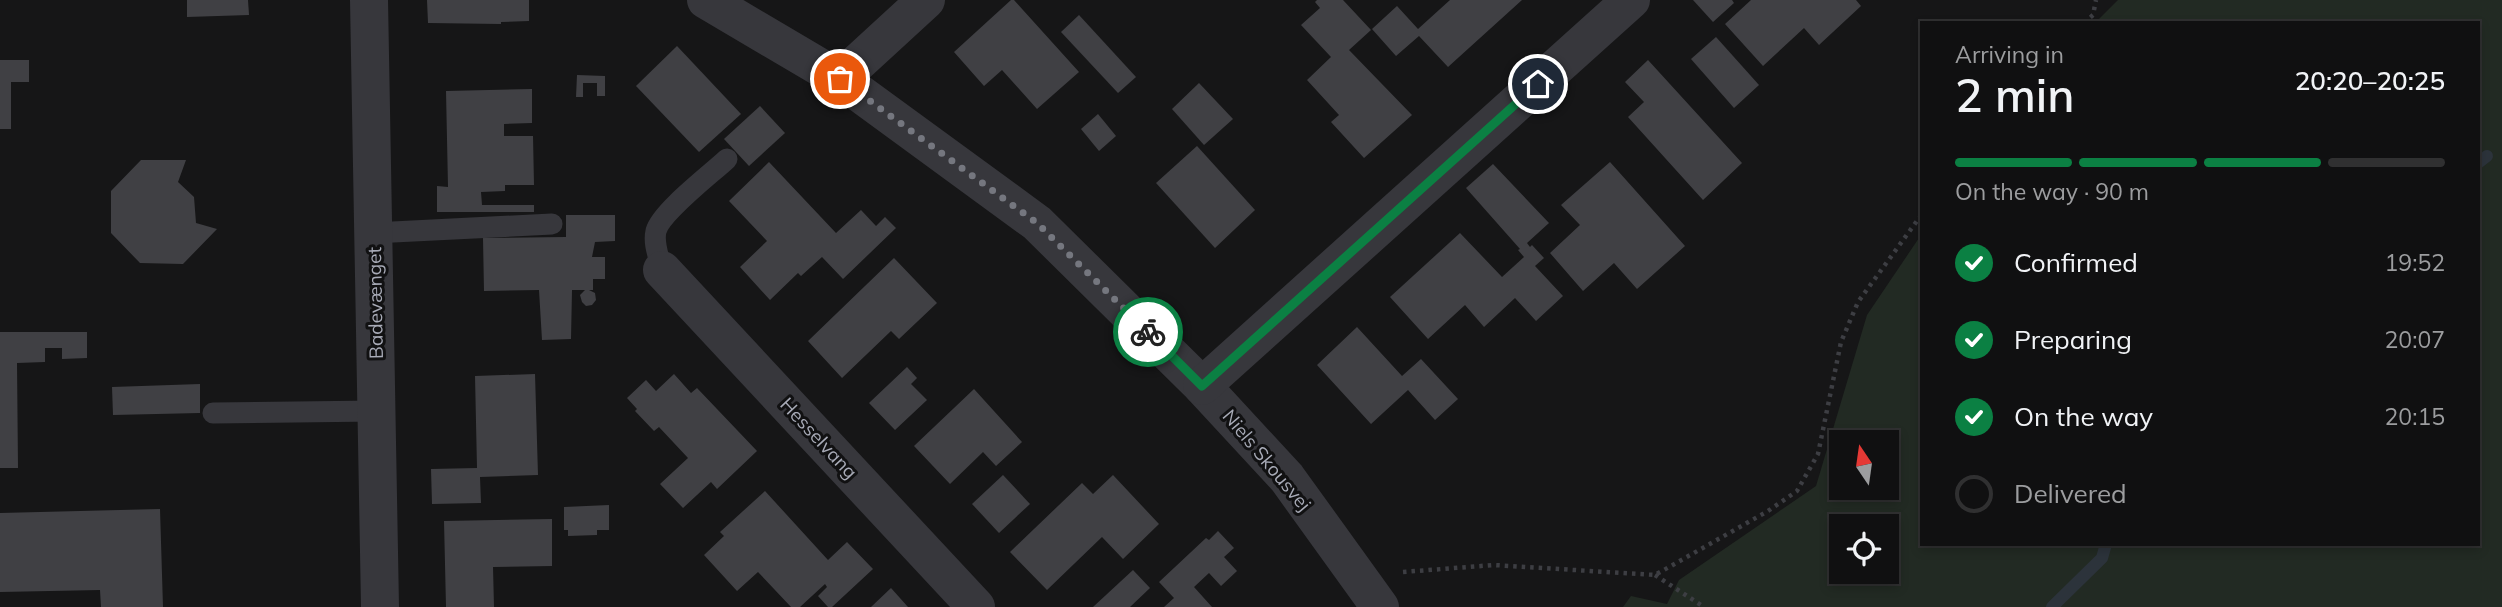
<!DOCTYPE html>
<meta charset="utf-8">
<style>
:root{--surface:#101011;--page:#1e1e1f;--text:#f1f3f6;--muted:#9c9d9f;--line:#303031;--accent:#0b8043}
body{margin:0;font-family:Mulish,sans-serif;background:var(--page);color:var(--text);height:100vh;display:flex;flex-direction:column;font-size:26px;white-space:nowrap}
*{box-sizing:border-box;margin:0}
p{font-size:23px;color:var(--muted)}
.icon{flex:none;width:38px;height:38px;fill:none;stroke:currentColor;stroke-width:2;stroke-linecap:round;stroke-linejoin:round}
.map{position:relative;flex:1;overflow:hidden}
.sheet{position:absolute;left:1920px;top:21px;width:560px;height:525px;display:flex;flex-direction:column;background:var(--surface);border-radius:0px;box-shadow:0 4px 10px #0003,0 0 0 2px var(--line)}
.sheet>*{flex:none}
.needle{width:46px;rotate:347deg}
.controls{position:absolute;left:1829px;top:430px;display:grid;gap:14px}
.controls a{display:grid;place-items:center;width:70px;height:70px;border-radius:0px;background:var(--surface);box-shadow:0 4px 10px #0003,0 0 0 2px var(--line);font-size:35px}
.pin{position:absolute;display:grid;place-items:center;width:60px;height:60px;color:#fff;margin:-30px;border:4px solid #fff;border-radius:50%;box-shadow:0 2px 7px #0007}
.courier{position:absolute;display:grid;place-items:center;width:70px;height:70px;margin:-35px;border:5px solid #0b8043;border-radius:50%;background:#fff;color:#222;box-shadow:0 2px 9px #0007}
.summary em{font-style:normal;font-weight:600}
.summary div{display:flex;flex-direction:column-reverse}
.summary{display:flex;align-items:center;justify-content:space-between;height:119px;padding:0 35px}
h1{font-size:46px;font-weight:600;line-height:52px}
.bar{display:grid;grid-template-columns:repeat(4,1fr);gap:10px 7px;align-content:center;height:84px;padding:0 35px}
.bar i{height:9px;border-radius:5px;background:var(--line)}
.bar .current{background:var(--accent)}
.bar p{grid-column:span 4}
ol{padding:0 35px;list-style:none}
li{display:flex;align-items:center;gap:21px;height:77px}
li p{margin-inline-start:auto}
li .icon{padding:7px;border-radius:50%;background:var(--accent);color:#fff;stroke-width:4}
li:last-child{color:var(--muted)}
li i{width:38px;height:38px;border:4px solid var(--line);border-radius:50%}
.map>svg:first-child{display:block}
.green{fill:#222a23;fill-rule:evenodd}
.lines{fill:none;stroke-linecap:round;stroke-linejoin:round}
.stream{stroke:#2c333b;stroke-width:12}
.building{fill:#404044}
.path{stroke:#3d3e43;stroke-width:4.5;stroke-dasharray:3.5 5;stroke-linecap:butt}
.service{stroke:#37373c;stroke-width:21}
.minor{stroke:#37373c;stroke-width:38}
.done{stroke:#75777f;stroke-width:7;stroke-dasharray:0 12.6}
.route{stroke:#0b8043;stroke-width:9}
.labels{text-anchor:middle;stroke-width:6;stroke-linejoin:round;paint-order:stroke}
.street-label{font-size:19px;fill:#a8abb7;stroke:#111112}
</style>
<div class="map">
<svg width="2502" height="607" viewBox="0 0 2502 607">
<rect width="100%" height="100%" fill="#161617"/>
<!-- green -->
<path class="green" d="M2118 0H2502V607H1623L1631 596 1667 604 1679 580 1816 486 1867 315 1921 235 1922 544H2478V23H2095ZM1841 443H1886V488H1841ZM1841 527H1886V572H1841Z"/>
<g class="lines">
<!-- stream -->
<g class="stream">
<path d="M2478 163 2487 156"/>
<path d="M2052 607 2102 558 2106 544"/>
</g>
</g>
<!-- building -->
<g class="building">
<path d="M187 0H248L249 15 187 17Z"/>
<path d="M427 0H529V21L501 22V24L428 23Z"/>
<path d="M1011 0H1014L1079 72 1037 109 1002 70 984 86 954 52Z"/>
<path d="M1317 0H1343L1371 30 1349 50 1412 115 1364 158 1331 122 1339 115 1307 80 1331 57 1301 25 1320 8 1315 2Z"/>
<path d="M1450 0H1522L1448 67 1419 36 1396 56 1372 29 1397 6 1418 29Z"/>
<path d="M1693 0H1732L1734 3 1713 22Z"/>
<path d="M1751 0H1856L1861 6 1819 45 1804 28 1763 66 1725 24Z"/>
<path d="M1079 15 1136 77 1118 93 1061 32Z"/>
<path d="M1716 37 1759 85 1734 108 1691 59Z"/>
<path d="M677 46 741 114 699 152 636 86Z"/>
<path d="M0 60H29V82H11V129H0Z"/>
<path d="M1648 60 1742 163 1703 200 1628 117 1644 102 1625 82Z"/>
<path d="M577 75 605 76V96H597V83H583V97H576Z"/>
<path d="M1199 83 1233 119 1204 145 1172 109Z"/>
<path d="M532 89V123L504 124V136H533L534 185H505V191L481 192 482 205H534V212H437V186L448 187 446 91Z"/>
<path d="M760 106 785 133 749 166 724 139Z"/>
<path d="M1098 114 1116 136 1099 151 1081 129Z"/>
<path d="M1197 146 1255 210 1215 248 1156 183Z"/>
<path d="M141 160H186L178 182 194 197 196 223 217 229 183 264 140 263 111 233V191Z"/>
<path d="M769 162 836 233 861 210 876 226 885 217 896 228 843 279 822 257 801 276 798 273 770 300 740 267 767 241 729 201Z"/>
<path d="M1610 162 1685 246 1637 289 1614 263 1583 291 1550 253 1580 225 1561 205Z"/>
<path d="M1493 164 1549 223 1527 243 1530 247 1532 245 1544 258 1535 266 1563 296 1536 321 1515 298 1484 327 1465 305 1428 339 1390 297 1460 233 1502 277 1524 257 1518 250 1520 249 1466 188Z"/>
<path d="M566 215H615V241L595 242 592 257H605V279H593V290H589L595 293 596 300 592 305 586 306 582 302 580 295 585 290H572L571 339 542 340 539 290 484 291 483 238 566 237Z"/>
<path d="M894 258 937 303 899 339 891 331 842 378 808 341Z"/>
<path d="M1357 327 1402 376 1421 359 1458 399 1435 420 1408 390 1371 424 1317 365Z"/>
<path d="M0 332H87V358L62 359V348H45V362L17 363 18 468H0Z"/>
<path d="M907 367 917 378 911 384 927 400 895 430 869 403Z"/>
<path d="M535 374 538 475 480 477 481 503 432 504 431 469 477 468 475 376Z"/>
<path d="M674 374 691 393 697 388 757 451 717 489 711 482 683 508 660 484 688 458 659 427 654 431 635 411 637 409 627 398 646 380 656 391Z"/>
<path d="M200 384V413L113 415 112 387Z"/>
<path d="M974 389 1022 442 996 466 983 452 950 484 914 446Z"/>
<path d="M1003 475 1030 504 999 533 972 504Z"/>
<path d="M1113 475 1159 524 1123 559 1102 537 1047 590 1010 552 1082 483 1093 494Z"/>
<path d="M765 491 828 560 847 542 873 569 832 607H828L818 596 827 587 825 584 800 607H791L758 572 737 591 704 555 724 536 720 532Z"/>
<path d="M609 505V530H597V535L568 536V530H564V507Z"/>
<path d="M160 509 163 607H101L100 590 0 592V513Z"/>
<path d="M552 519V566L493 567 494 607H446L444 521Z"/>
<path d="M1218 531 1234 548 1224 557 1237 571 1221 586 1209 573 1194 587 1212 607H1164L1174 598 1159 582 1206 538 1209 540Z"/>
<path d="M1133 570 1150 588 1130 607H1093Z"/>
<path d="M891 588 908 607H871Z"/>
</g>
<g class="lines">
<!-- path -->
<g class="path">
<path d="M2084 23 2093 15 2096 0"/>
<path d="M1403 572 1494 565 1655 575 1768 511 1797 491 1818 454 1841 342 1858 302 1922 214"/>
<path d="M1655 575 1704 607"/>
</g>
<!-- service -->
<g class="service">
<path d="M373 233 552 224"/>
<path d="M662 270C659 257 653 244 656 231 661 212 711 174 727 159"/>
<path d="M213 413 377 411"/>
</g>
<!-- minor -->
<g class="minor">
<path d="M369 0 380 607"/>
<path d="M706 0 840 79 1037 223 1202 386 1287 478 1380 607"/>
<path d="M840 79 926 0"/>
<path d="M662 270 976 607"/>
<path d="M1202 386 1631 0"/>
</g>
</g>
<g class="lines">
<!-- done -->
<path class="done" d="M840 79 1037 223 1148 332"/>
<!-- route -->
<path class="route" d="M1148 332 1202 386 1538 84"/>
</g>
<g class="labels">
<!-- street labels -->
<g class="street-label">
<text transform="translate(375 303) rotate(-91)" y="7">Badevænget</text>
<text transform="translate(819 438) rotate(47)" y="7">Hesselvang</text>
<text transform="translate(1267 460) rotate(50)" y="7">Niels Skousvej</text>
</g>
</g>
</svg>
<div class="controls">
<a><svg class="needle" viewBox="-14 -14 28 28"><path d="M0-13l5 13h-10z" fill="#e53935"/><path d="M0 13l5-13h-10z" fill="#9c9d9f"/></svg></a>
<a><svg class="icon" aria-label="locate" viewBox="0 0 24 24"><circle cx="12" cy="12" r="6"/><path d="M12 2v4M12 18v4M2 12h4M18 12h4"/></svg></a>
</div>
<div class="pin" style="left:840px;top:79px;background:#ea580c"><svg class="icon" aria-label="bag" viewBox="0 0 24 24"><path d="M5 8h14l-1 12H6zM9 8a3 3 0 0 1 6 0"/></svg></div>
<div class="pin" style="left:1538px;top:84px;background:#1f2937"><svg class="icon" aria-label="home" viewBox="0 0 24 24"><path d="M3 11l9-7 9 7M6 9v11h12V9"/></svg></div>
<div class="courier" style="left:1148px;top:332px"><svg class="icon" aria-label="bike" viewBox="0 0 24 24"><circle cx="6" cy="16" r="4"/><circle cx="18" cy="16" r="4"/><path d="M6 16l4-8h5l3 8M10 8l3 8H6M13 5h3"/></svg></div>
<section class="sheet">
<div class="summary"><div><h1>2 min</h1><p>Arriving in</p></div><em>20:20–20:25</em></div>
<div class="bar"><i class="current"></i><i class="current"></i><i class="current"></i><i></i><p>On the way · 90 m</p></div>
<ol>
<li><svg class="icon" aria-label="check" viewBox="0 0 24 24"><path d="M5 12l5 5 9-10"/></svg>Confirmed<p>19:52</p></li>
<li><svg class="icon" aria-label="check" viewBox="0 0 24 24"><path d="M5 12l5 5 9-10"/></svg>Preparing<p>20:07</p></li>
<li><svg class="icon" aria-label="check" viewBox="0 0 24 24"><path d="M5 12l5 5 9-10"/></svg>On the way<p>20:15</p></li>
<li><i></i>Delivered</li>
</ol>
</section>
</div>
